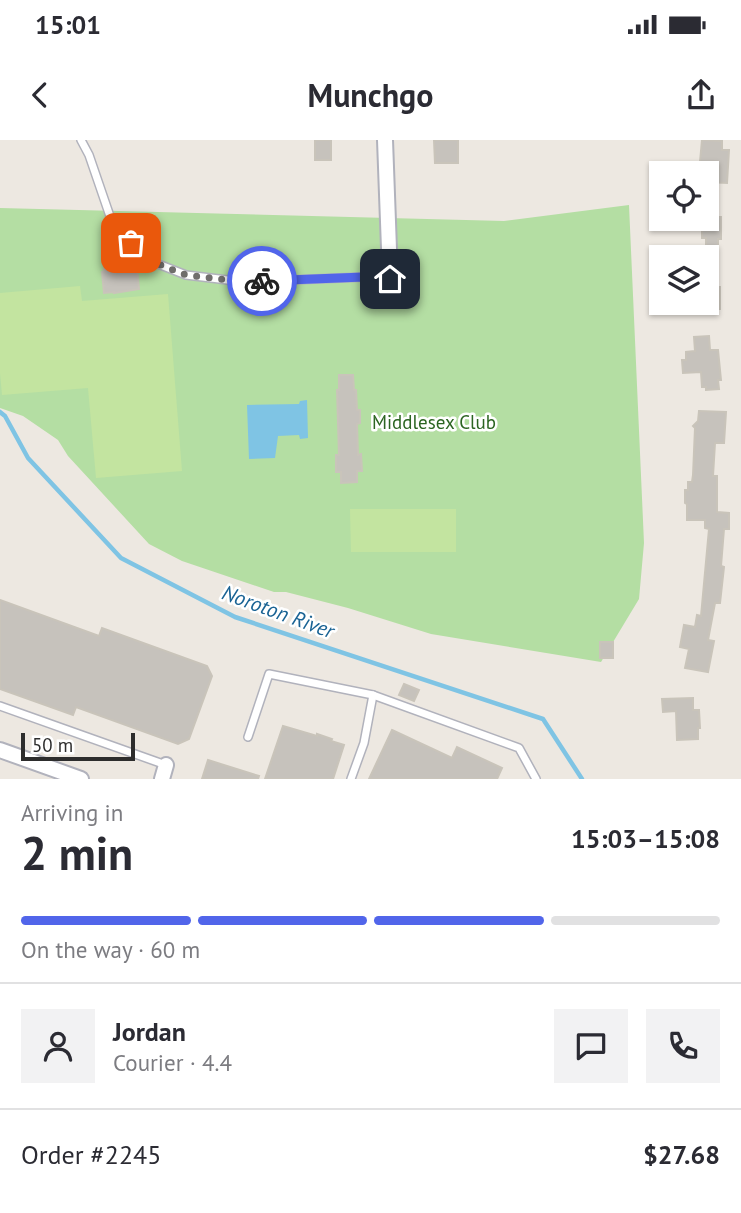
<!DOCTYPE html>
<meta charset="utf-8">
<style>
:root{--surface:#fff;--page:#f2f2f3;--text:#2b2b33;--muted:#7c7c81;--line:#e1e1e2;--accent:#5165ea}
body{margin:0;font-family:"PT Sans",sans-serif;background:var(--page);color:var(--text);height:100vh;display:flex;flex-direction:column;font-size:26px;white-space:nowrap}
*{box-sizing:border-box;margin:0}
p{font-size:23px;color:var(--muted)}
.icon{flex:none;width:38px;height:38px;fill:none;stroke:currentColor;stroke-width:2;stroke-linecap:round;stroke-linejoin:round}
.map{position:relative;height:639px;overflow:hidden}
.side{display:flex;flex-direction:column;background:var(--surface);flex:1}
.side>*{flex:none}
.tools{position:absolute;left:649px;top:21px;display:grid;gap:14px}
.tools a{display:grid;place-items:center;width:70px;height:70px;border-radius:0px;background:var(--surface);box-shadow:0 2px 5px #0004;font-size:35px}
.scale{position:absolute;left:21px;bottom:18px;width:114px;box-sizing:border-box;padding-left:7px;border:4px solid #2d2d2d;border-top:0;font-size:19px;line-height:24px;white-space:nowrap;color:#2d2d2d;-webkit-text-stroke:5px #fff;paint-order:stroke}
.pin{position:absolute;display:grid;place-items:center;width:60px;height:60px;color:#fff;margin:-30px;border-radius:14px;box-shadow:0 4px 10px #0006}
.courier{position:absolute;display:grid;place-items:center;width:70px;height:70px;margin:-35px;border:5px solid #5165ea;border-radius:50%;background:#fff;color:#222;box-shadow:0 2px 9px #0007}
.overview em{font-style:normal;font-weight:600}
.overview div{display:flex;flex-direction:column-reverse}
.overview{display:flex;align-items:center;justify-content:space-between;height:119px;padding:0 21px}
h1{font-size:46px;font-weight:600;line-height:52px}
.bar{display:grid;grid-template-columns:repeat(4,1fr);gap:10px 7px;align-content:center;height:84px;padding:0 21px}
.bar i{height:9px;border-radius:5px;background:var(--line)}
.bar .on{background:var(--accent)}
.bar p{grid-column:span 4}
.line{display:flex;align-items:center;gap:18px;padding:0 21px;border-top:2px solid var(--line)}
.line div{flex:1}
.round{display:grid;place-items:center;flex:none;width:74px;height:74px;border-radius:0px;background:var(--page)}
.status{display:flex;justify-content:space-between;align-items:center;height:49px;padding:0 35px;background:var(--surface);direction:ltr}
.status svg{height:19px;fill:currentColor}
header{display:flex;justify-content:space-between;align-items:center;height:91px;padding:0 21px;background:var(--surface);font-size:32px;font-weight:600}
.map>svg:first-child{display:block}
.green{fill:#b4dea3}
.pitch{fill:#c3e4a0}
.water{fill:#7fc4e4}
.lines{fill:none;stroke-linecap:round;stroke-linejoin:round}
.stream{stroke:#7fc4e4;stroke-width:4.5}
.building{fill:#c6c2bc;stroke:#c9c4ba;stroke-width:2}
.service-casing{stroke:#b1b2bc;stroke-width:10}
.minor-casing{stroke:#b1b2bc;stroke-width:18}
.service{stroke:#fff;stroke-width:7}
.minor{stroke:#fff;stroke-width:14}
.done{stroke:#706e6c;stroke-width:7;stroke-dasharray:0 12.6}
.route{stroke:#5165ea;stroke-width:9}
.labels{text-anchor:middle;stroke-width:5;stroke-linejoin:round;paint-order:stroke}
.park-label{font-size:19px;fill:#2c6522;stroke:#fff}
.water-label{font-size:21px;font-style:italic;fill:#1a6394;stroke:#fff}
</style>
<div class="status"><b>15:01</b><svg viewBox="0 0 49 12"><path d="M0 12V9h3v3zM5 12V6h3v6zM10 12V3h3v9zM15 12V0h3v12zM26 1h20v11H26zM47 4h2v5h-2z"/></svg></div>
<header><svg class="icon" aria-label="back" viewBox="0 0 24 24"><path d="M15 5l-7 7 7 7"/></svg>Munchgo<svg class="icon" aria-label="share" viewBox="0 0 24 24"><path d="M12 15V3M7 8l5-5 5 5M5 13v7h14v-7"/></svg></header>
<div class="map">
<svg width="741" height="639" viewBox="0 0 741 639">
<rect width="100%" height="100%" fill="#ede8e1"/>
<!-- green -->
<path class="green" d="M629 65 644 403 639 459 601 522 431 494 348 468 286 452H274L182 421 149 404 68 316 58 300 23 276 0 268V68L504 81Z"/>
<!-- pitch -->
<g class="pitch">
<path d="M80 146 82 161 168 154 182 331 96 338 88 248 2 255 0 233V153Z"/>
<path d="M350 369H456V412H351Z"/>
</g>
<!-- water -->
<path class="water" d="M307 260 308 298 300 299 299 295 278 296 275 318 249 319 247 265 299 264 300 261Z"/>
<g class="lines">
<!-- stream -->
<path class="stream" d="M0 272 5 276 28 318 121 418 235 477 543 579 582 639"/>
</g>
<!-- building -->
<g class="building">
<rect x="315" y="0" width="16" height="20"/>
<path d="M434 0H458V23H435Z"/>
<path d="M702 0 722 1V10H729L727 43 707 42V33H699Z"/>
<path d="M707 77H721V99H718V107H706V98H702V79H707Z"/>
<path d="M127 124 128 129 137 128 139 149 114 153V152L104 153 102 132 104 131V129L112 128V126Z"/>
<rect x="707" y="147" width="13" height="22"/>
<path d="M709 196 710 210H718L721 240H718L719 249 706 250V247H702L701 232 683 233 682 220H686V212L695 211 694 197Z"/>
<path d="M339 235H353L354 250H356L357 270H360V283L357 284 358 315 361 314 362 331H357V342L341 343V332H336V315H339L337 250H339Z"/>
<path d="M699 271 726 272 724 303H715L713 336H717V372L729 373V389H724L721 426 724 427 720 463H715L708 500 714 501 708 532 685 528 689 509 680 507 684 485 695 487 697 475 701 476 709 389 705 388V380H687V364L685 363V350H688V342H692L693 335 695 288 693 286 698 281Z"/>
<path d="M0 460 99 496 102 488 207 526 212 536 189 599 178 604 76 567 73 575 0 549Z"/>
<rect x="600" y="502" width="13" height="16"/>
<path d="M404 544 419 550 414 561 399 555Z"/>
<path d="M693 558V570H699L700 588H698V599L677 600 676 571 663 572 662 559Z"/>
<path d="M283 586 317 596V594L332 599 331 601 344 605 333 639H265Z"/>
<path d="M392 590 452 618 457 607 502 628 497 639H369Z"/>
<path d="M208 620 259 636 258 639H202Z"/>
</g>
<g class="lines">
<!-- service casing -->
<g class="service-casing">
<g id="service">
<path d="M81 0 89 15 113 85 148 120 186 135 244 142 364 137 390 139"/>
<path d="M0 566 166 625"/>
<path d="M248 597 269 534 373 555 519 608 536 639"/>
<path d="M351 639 364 603 373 555"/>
</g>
</g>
<!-- minor casing -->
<g class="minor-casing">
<g id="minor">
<path d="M385 0 389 109"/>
<path d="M0 610 81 639"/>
<path d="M162 639 166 625"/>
</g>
</g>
<!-- service -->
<use href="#service" class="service"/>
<!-- minor -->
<use href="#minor" class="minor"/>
</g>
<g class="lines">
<!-- done -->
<path class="done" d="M131 103 148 120 186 135 244 142 262 141"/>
<!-- route -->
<path class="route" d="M262 141 364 137 390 139"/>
</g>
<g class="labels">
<!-- park labels -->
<g class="park-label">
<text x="434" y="289">Middlesex Club</text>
</g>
<!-- water labels -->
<g class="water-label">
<text transform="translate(278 472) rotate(20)" y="7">Noroton River</text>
</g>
</g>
</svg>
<div class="tools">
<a><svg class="icon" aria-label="locate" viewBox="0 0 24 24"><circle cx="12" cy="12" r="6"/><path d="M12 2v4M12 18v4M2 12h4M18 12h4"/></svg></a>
<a><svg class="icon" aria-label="layers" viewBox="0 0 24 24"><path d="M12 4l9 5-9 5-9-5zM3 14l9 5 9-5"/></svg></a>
</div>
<div class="scale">50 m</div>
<div class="pin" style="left:131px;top:103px;background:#ea580c"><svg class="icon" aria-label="bag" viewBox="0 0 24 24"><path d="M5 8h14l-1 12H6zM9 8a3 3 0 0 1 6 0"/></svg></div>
<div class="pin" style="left:390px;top:139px;background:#1f2937"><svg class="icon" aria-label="home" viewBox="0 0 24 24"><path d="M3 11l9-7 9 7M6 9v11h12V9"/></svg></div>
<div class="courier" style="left:262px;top:141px"><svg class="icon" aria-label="bike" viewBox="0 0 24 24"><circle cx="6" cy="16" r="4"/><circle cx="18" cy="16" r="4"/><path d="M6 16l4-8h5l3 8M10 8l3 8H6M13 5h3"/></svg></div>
</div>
<section class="side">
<div class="overview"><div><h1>2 min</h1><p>Arriving in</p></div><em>15:03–15:08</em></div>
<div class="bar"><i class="on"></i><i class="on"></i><i class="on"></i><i></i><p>On the way · 60 m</p></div>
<div class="line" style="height:126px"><a class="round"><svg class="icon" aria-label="person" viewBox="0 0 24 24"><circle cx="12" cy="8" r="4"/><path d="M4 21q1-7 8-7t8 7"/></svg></a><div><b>Jordan</b><p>Courier · 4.4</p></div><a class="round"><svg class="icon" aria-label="chat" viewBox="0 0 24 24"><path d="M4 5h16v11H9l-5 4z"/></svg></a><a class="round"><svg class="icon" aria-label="phone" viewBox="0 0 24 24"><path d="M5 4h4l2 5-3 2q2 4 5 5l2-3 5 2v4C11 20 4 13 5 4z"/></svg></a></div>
<div class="line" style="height:91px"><div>Order #2245</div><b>$27.68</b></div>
</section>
